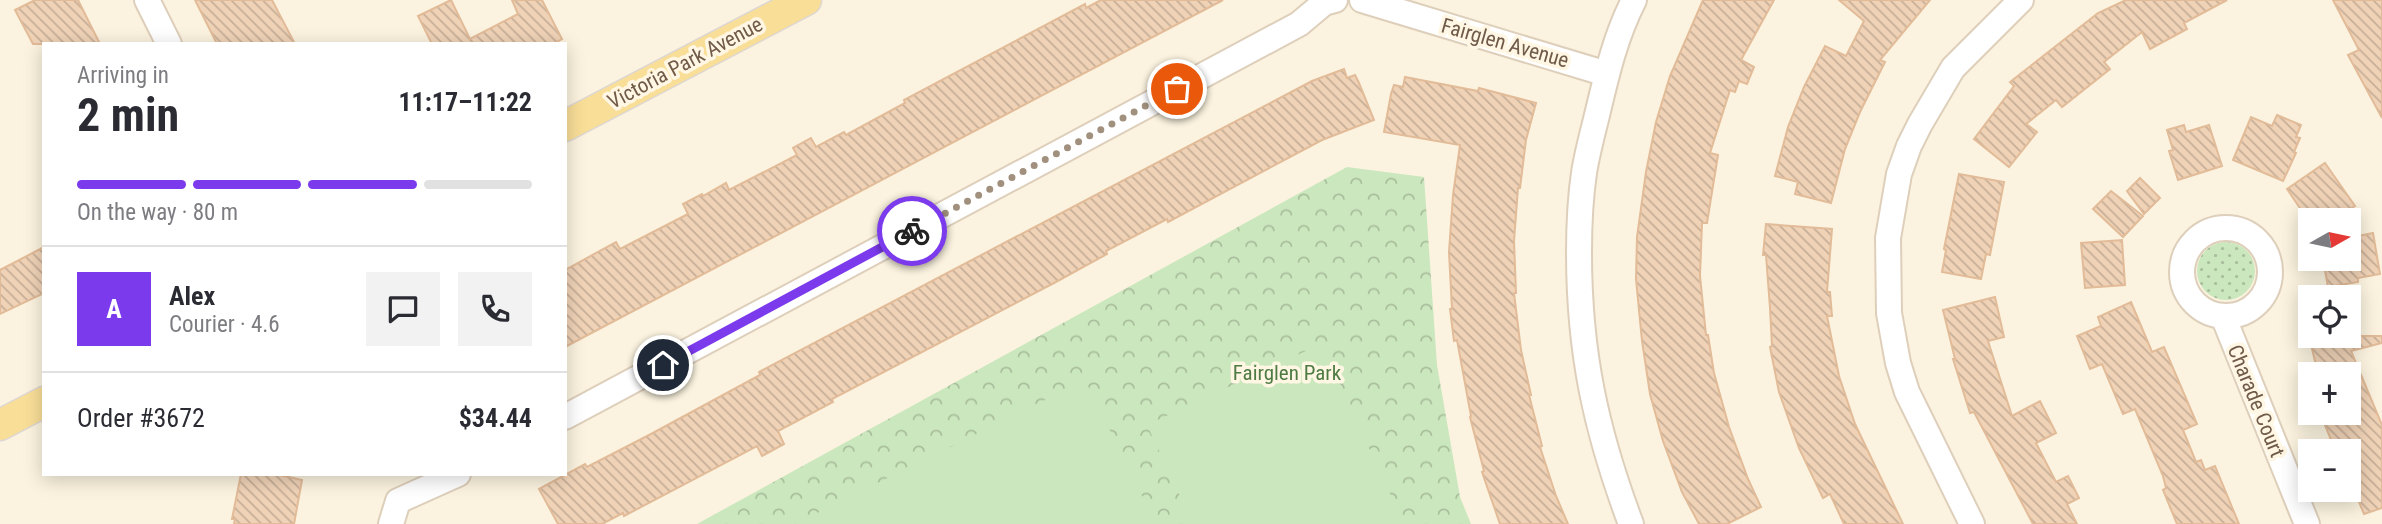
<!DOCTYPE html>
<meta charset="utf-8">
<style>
:root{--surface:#fff;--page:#f2f2f3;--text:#2b2b33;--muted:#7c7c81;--line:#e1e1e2;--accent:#7c3aed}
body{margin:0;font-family:"Roboto Condensed",sans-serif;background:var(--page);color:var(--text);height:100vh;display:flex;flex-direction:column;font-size:26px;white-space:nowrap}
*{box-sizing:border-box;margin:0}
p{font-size:23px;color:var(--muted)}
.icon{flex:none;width:38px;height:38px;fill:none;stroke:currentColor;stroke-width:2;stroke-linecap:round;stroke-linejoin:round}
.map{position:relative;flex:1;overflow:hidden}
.side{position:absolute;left:42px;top:42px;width:525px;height:434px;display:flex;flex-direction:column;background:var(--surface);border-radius:0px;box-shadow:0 4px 18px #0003}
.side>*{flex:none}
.needle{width:46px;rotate:81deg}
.controls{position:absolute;left:2298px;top:208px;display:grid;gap:14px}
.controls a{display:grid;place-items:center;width:63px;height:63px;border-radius:0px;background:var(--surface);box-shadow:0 4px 18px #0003;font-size:35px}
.pin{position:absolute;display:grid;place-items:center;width:60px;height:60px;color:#fff;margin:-30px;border:4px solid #fff;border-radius:50%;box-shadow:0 2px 7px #0007}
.courier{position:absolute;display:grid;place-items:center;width:70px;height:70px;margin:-35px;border:5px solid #7c3aed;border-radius:50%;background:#fff;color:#222;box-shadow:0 2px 9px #0007}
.overview em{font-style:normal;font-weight:700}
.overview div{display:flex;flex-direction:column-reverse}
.overview{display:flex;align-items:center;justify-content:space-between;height:119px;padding:0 35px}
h1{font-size:46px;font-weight:700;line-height:52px}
.bar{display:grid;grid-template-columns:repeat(4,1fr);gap:10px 7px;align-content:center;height:84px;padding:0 35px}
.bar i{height:9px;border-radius:5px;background:var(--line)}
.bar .current{background:var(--accent)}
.bar p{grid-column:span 4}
.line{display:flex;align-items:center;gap:18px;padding:0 35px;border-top:2px solid var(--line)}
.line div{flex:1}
.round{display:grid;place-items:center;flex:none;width:74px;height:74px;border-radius:0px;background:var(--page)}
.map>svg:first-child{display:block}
.grass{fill:url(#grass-dots)}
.park{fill:url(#park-crowns)}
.pitch{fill:#cbe7be}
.building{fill:url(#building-back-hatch);stroke:#e2bb98;stroke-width:2}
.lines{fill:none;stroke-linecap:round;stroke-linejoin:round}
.minor-casing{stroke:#decfbb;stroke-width:28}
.major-casing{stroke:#ddd7d3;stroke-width:33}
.minor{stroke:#fff;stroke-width:24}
.major{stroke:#f9de98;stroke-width:30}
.done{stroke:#a1907d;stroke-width:7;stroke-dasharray:0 12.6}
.route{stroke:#7c3aed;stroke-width:9}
.labels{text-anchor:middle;stroke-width:7;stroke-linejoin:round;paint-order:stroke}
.street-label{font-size:21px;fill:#705a48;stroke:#fff7e4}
.park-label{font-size:21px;fill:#4e7b43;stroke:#fff7e4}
</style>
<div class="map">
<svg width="2382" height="524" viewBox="0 0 2382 524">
<defs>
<pattern id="grass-dots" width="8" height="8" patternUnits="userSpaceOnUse" patternTransform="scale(1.75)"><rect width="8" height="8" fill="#cbe7be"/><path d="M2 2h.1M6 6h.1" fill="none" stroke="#a9be9c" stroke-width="1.8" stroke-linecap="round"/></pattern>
<pattern id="park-crowns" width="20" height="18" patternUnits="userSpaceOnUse" patternTransform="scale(1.75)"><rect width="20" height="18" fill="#cbe7be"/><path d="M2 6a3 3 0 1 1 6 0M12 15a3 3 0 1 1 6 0" fill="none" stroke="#a9be9c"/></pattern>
<pattern id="building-back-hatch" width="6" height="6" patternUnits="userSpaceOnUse" patternTransform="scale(1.75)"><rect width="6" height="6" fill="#f0d3b7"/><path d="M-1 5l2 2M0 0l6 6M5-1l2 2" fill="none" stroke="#c7ae97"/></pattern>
</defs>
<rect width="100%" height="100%" fill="#fbf3df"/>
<!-- grass -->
<circle class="grass" cx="2226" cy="271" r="29"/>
<!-- park -->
<path class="park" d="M1347 167 1424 177 1437 365 1460 497 1471 524H697Z"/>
<!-- pitch -->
<g class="pitch">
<path d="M1321 344 1404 524H1193L1147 425Z"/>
<path d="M1085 380 1156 524H795Z"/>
</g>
<!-- building -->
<g class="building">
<path d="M35 0H78L100 44H33L15 10Z"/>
<path d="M195 0H272L295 44H217Z"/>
<path d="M451 0 470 39 518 14 512 0H542L562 39 553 44H432L418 16Z"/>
<path d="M1101 0H1223L565 347V270L616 242 620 249 622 248 688 214 683 204 702 194 703 196 726 183 729 190 797 155 793 148 811 138 816 147 844 132 846 135 905 103 904 100 1085 4 1086 8Z"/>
<path d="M1703 0H1774L1741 60 1754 67 1747 84 1739 81 1735 92 1730 90 1710 153 1718 155 1707 223H1702L1700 276 1706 335H1708L1714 373 1729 427 1748 479 1761 507 1727 524H1699L1682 492 1663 441 1650 394 1642 341 1636 279 1637 237 1646 172 1656 122 1670 76Z"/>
<path d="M1839 0H1930L1880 60 1885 62 1860 112 1845 149 1831 203 1795 194 1798 182 1775 176 1788 127 1804 87 1825 46 1846 56 1864 21Z"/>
<path d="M2126 0H2227L2184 23 2187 29 2150 49 2142 32 2104 62 2110 69 2062 107 2056 100 2026 124 2037 132 2009 167 1974 139 2014 86 2010 82 2098 13Z"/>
<path d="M2333 0H2382V118L2348 55 2359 50Z"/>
<path d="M1344 69 1347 78 1355 75 1359 83 1374 120 1322 140 1168 222 1167 219 1106 251 1107 254 1054 283 832 399 833 402 778 431 784 444 762 456 757 446 624 516 623 513 602 524H558L539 489 585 464 587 467 651 434 760 375 759 372 1312 81Z"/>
<path d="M1405 77 1478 91 1479 88 1536 103 1526 140 1520 188H1518L1514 241 1516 293H1514L1521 350 1531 395H1529L1542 446 1540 447 1556 496 1568 524H1500L1482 472 1484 471 1470 417 1471 416 1457 340 1454 341 1450 309H1452L1449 252 1453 195 1460 145 1384 132 1391 94 1394 85 1403 87Z"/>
<path d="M2277 115 2301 125 2296 137 2300 138 2294 152 2296 153 2283 181 2233 160 2251 117 2272 126Z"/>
<path d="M2184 125 2186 132 2209 125 2222 166 2178 180 2169 151 2173 150 2167 130Z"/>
<path d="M2325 163 2355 206 2333 220H2308L2287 189Z"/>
<path d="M1959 174 2004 182 1990 255 1986 254 1981 279 1942 272 1946 250 1944 249Z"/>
<path d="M2140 178 2160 198 2144 214 2127 191Z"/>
<path d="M2111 191 2143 216 2123 237 2093 209Z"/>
<path d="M1766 224 1832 229 1827 292H1830L1832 316H1827L1839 376 1855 424 1903 524H1844L1830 494 1823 498 1799 448 1779 392 1770 347 1772 346 1770 308 1766 255H1763Z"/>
<path d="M2373 233 2380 274 2358 278V282L2328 287 2323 259H2348V238Z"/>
<path d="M2122 240 2125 285 2085 288 2081 243Z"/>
<path d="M44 247V293L0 314V270Z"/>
<path d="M1995 297 2004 337 1988 341 2012 416 2040 401 2056 433 2036 443 2056 482 2068 476 2079 498 2067 504 2077 524H2033L1974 412 1970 413 1953 359H1955L1943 310Z"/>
<path d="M2131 302 2152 352 2164 347 2197 424 2183 430 2196 462 2201 460 2205 470 2215 466 2239 524H2177L2163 490 2166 488 2163 476 2135 409 2123 414 2102 364 2090 369 2077 336 2101 326 2098 317Z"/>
<path d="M2309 336H2382V343L2351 351 2382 425V508L2364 514 2348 476V452H2336L2320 413H2348V374H2318Z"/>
<path d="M241 474H276L302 480 294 524H234L235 519H232Z"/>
</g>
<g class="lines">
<!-- minor casing -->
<g class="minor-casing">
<g id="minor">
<path d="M147 0 169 44"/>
<path d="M1362 0 1607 74"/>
<circle cx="2226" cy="272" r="44"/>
<path d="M2223 316 2307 524"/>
<path d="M565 417 1299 24 1324 3 1335 0"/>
<path d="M391 524 398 501 458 474"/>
<path d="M1631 524C1596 431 1579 353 1579 253 1579 227 1580 200 1584 173 1587 153 1593 132 1598 111 1607 73 1616 35 1634 0"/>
<path d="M1972 524 1907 392 1898 363 1889 313 1888 238 1899 174 1909 146 1920 124 1953 68 2021 0"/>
</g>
</g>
<!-- major casing -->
<g class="major-casing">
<g id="major">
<path d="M565 126 806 0"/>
<path d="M0 425 44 402"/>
</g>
</g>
<!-- minor -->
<use href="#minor" class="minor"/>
<!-- major -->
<use href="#major" class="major"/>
</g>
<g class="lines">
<!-- done -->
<path class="done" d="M912 231 1177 89"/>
<!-- route -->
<path class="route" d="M663 365 912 231"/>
</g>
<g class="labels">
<!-- street labels -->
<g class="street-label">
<text transform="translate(1505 43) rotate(16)" y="7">Fairglen Avenue</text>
<text transform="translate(685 63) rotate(-28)" y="7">Victoria Park Avenue</text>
<text transform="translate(2256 401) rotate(68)" y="7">Charade Court</text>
</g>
<!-- park labels -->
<g class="park-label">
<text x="1287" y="380">Fairglen Park</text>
</g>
</g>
</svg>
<div class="controls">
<a><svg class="needle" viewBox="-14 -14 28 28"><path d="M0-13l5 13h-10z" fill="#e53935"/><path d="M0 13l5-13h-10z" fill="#7c7c81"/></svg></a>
<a><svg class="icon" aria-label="locate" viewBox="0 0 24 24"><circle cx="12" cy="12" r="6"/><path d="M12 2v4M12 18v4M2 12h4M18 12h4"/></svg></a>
<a>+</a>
<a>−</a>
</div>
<div class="pin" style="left:1177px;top:89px;background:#ea580c"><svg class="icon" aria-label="bag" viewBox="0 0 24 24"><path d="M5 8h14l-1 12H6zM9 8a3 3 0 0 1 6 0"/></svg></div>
<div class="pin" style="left:663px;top:365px;background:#1f2937"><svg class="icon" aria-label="home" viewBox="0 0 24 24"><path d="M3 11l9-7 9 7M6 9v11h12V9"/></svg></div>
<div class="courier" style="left:912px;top:231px"><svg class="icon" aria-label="bike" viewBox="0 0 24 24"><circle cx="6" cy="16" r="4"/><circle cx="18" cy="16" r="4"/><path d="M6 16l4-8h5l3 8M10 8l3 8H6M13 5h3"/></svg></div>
<section class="side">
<div class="overview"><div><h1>2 min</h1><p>Arriving in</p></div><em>11:17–11:22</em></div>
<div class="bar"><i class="current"></i><i class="current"></i><i class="current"></i><i></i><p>On the way · 80 m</p></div>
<div class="line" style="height:126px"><b class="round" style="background:var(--accent);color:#fff">A</b><div><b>Alex</b><p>Courier · 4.6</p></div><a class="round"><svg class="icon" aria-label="chat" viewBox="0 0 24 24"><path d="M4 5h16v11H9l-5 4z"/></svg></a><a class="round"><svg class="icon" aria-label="phone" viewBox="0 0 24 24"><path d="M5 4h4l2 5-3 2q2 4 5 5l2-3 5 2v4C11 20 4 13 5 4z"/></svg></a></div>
<div class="line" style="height:91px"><div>Order #3672</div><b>$34.44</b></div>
</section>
</div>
